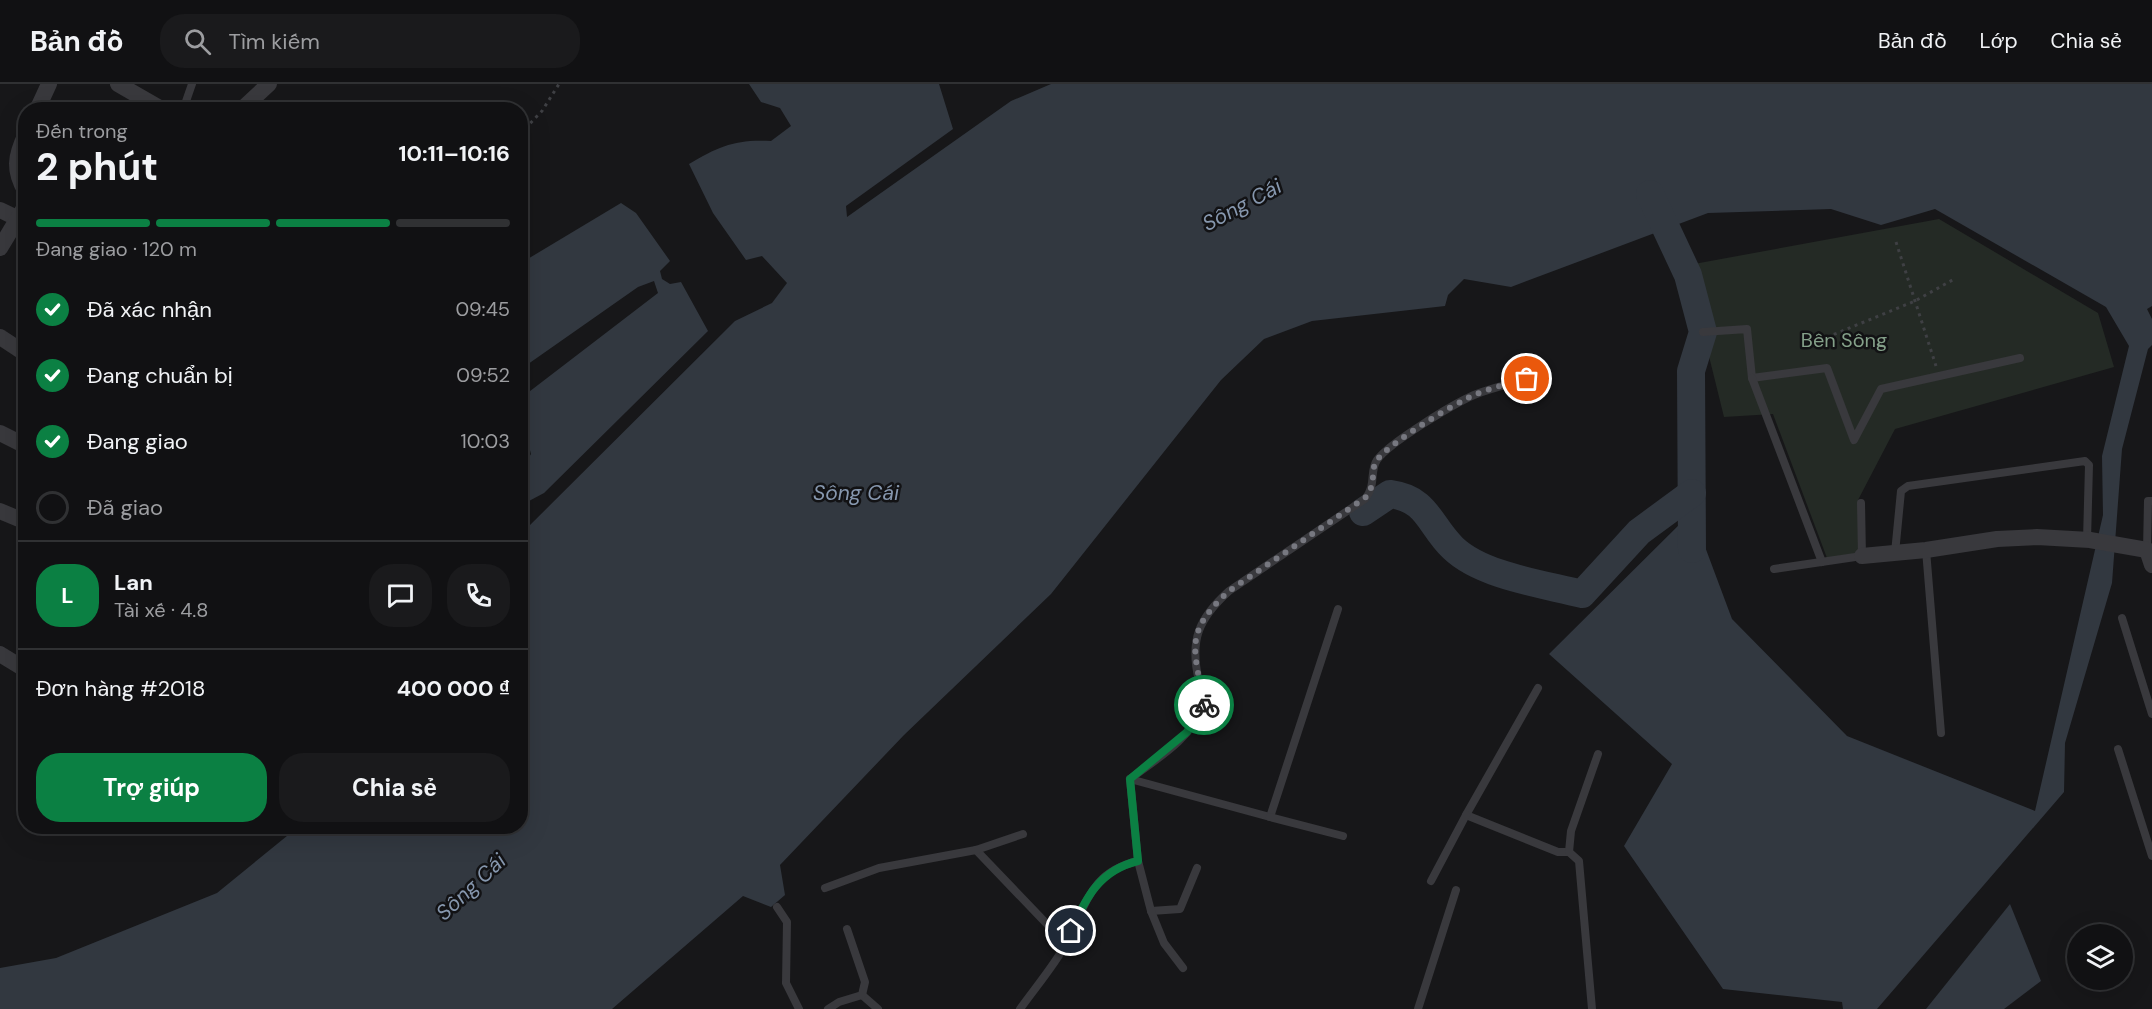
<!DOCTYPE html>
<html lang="vi">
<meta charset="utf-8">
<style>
:root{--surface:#111113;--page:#1a1a1c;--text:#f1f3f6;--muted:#9c9da0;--line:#303133;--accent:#0b8043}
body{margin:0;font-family:"DM Sans",sans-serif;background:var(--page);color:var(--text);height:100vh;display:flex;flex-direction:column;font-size:22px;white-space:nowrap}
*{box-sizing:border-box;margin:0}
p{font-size:20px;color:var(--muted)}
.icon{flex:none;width:33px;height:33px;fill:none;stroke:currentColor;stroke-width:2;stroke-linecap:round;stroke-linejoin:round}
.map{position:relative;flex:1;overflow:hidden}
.side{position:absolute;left:18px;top:18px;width:510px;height:732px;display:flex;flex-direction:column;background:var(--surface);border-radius:24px;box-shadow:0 6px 24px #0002,0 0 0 2px var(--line)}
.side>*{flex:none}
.buttons{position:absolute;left:2067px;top:840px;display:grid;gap:12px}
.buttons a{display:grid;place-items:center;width:66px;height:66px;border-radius:50%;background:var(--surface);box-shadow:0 6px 24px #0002,0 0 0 2px var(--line);font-size:30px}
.pin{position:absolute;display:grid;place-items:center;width:51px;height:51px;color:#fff;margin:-26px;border:3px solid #fff;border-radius:50%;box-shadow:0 2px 6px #0007}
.courier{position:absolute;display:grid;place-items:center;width:60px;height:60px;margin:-30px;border:4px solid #0b8043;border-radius:50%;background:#fff;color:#222;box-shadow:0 2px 8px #0007}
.head em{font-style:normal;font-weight:700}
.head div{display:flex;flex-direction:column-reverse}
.head{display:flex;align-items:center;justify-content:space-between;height:102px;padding:0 18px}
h1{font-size:39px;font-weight:700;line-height:45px}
.bar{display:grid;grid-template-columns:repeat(4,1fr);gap:9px 6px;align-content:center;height:72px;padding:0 18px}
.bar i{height:8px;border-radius:4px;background:var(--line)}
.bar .current{background:var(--accent)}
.bar p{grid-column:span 4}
.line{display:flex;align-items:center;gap:15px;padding:0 18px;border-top:2px solid var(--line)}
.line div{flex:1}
.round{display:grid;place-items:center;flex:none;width:63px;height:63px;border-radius:24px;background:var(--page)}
ol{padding:0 18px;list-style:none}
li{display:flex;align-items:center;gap:18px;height:66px}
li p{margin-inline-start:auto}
li .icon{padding:6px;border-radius:50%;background:var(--accent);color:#fff;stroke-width:4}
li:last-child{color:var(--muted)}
li i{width:33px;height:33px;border:3px solid var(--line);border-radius:50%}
.cta{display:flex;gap:12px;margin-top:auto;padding:12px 18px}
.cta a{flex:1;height:69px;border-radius:24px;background:var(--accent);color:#fff;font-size:24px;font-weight:700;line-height:69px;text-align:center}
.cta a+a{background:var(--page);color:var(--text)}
header{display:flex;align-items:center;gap:36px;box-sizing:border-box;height:84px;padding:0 30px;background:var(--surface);border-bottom:2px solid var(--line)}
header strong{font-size:28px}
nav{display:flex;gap:33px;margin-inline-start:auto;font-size:21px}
.search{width:420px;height:54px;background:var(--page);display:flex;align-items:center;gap:15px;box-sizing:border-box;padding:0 21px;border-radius:24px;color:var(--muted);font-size:22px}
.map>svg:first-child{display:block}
.green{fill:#242a25}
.water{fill:#323840}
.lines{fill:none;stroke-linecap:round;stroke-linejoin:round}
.river{stroke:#323840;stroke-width:28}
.path{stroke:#3f4044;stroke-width:3;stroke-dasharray:3 4.5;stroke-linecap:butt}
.lane{stroke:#39393d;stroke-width:8}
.street{stroke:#39393d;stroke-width:16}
.done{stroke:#777880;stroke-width:6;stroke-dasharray:0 10.8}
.route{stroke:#0b8043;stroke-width:8}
.labels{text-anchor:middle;stroke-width:5;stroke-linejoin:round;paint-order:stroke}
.park-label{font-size:20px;fill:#84a089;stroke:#121214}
.water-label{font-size:21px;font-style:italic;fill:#8697ae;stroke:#121214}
</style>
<header>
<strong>Bản đồ</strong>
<div class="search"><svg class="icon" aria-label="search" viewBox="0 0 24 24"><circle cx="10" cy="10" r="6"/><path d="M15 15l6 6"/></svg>Tìm kiếm</div>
<nav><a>Bản đồ</a><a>Lớp</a><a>Chia sẻ</a></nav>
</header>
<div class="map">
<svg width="2152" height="925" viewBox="0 0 2152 925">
<rect width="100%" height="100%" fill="#171719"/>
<!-- green -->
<path class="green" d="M1939 135 2098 229 2114 283 1895 345 1858 416V469L1827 474 1773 330 1724 333 1703 248 1694 180Z"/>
<!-- water -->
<g class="water">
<path d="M749 0H939L953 45 846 122 847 133 1011 17 1051 0H2152V222L2147 225 2152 235V261L2148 265 2122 365 2112 499 2065 659 2064 708 1877 925H1843L1842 918 1723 905 1624 762 1672 680 1549 570 1692 428 1732 535 1847 652 2035 727 2103 431 2102 372 2129 262 2106 223 1935 125 1881 141 1831 125 1708 129 1511 203 1464 195 1448 211 1445 222 1312 237 1264 255 1221 296 1051 510 904 651 780 781 785 811 771 823 743 812 612 925H0V884L56 874 217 809 298 743 520 742 521 450 735 237 772 219 787 199 762 172 746 176 713 129 689 80C719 62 736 55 771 57L791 42 780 24 761 18Z"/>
<path d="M621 119 636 129 670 177 660 187 662 195 670 200 681 198 708 247 544 409 529 417 521 412V386L531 370 528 358 521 348V314L658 209 654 197 638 203 521 285V179Z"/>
<path d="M2010 820 2041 897 2004 925H1926Z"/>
</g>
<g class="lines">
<!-- river -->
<g class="river">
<path d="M1650 110 1688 191 1703 248 1691 287 1692 465"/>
<path d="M1363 428 1390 410C1428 415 1429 441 1453 464 1482 492 1543 500 1582 510L1639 448 1692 409"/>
</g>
<!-- path -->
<g class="path">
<path d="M520 50 542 27 559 0"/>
<path d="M1896 158 1936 282"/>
<path d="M1813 259 1915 217 1956 194"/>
</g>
<!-- lane -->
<g class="lane">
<path d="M183 26 192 0"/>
<path d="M1703 248 1747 245 1752 294 1827 284 1854 356 1881 305 2020 274"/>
<path d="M1752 294 1822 478"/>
<path d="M1926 466 1941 649"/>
<path d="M2147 466 2148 417H2152"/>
<path d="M1895 469 1901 407 1908 402 2085 377 2089 381 2087 456"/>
<path d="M1774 485 1862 472 1861 419"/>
<path d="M2122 534 2152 630"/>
<path d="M1538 604 1466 731 1558 768H1569"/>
<path d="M2118 665 2152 772"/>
<path d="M1130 695C1155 676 1191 655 1202 624 1205 617 1201 605 1199 597 1189 556 1199 534 1229 507L1365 415C1377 400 1369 388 1377 376 1389 359 1453 320 1474 311 1491 304 1510 300 1527 295"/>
<path d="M1130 695 1270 733 1338 525"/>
<path d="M1130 695 1138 777"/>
<path d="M1270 733 1343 752"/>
<path d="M976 766 1066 860"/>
<path d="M1431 797 1466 731"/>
<path d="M825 804 879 784 976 766 1023 750"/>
<path d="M777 823 787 838 786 899 799 925"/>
<path d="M1151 827 1180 825 1197 784"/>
<path d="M862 911 878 925"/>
<path d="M828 925 839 918 862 911 865 898 847 845"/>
<path d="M1020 925C1035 904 1053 883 1066 860 1087 822 1088 789 1138 777L1151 827 1164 859 1183 884"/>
<path d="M1418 925 1456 806"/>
<path d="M1592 925 1579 777 1569 768 1571 747 1598 670"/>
</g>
<!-- street -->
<g class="street">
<path d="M118 0 163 26"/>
<path d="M37 26 49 0"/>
<path d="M241 26 269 0"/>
<path d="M26 50C15 72 13 87 26 108"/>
<path d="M0 126 25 138"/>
<path d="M0 164 26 121"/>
<path d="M0 253 26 270"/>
<path d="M0 349 26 362"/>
<path d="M0 427 26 438"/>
<path d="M1862 472 1926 466 1997 455 2037 453 2090 456 2147 466 2152 481"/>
<path d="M0 570 26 586"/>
</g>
</g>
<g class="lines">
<!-- done -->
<path class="done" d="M1204 621C1195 566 1182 550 1229 507L1365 414C1378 398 1369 388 1377 376 1389 359 1454 320 1474 311 1491 304 1510 299 1527 295"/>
<!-- route -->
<path class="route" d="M1071 847C1086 813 1100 786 1138 777L1130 695 1187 648 1204 621"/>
</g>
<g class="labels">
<!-- park labels -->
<g class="park-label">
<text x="1844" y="263">Bên Sông</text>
</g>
<!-- water labels -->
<g class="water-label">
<text transform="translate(1242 121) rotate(-28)" y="7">Sông Cái</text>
<text x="856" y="416">Sông Cái</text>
<text transform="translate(471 803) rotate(-43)" y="7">Sông Cái</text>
</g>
</g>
</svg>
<div class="buttons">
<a><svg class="icon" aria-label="layers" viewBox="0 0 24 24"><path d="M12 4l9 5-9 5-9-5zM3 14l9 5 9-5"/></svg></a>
</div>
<div class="pin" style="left:1527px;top:295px;background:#ea580c"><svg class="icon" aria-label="bag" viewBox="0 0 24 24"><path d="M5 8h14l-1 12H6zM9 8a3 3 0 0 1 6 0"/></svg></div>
<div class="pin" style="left:1071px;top:847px;background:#1f2937"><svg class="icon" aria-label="home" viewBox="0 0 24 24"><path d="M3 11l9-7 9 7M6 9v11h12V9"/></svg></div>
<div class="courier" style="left:1204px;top:621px"><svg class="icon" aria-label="bike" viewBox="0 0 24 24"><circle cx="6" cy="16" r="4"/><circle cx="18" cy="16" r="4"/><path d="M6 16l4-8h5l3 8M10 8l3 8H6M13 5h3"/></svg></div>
<section class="side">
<div class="head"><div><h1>2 phút</h1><p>Đến trong</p></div><em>10:11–10:16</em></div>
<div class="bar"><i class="current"></i><i class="current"></i><i class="current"></i><i></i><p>Đang giao · 120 m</p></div>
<ol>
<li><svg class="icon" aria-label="check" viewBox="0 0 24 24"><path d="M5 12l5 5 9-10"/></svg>Đã xác nhận<p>09:45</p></li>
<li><svg class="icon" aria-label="check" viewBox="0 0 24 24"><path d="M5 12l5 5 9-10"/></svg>Đang chuẩn bị<p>09:52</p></li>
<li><svg class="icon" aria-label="check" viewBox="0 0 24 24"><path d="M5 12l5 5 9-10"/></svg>Đang giao<p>10:03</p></li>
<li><i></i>Đã giao</li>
</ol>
<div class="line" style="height:108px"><b class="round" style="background:var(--accent);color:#fff">L</b><div><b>Lan</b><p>Tài xế · 4.8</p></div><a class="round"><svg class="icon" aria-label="chat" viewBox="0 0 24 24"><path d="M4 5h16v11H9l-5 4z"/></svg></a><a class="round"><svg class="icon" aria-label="phone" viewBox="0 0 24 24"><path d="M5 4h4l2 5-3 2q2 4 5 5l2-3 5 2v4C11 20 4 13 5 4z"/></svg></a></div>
<div class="line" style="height:78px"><div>Đơn hàng #2018</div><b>400 000 ₫</b></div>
<div class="cta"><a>Trợ giúp</a><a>Chia sẻ</a></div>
</section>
</div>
